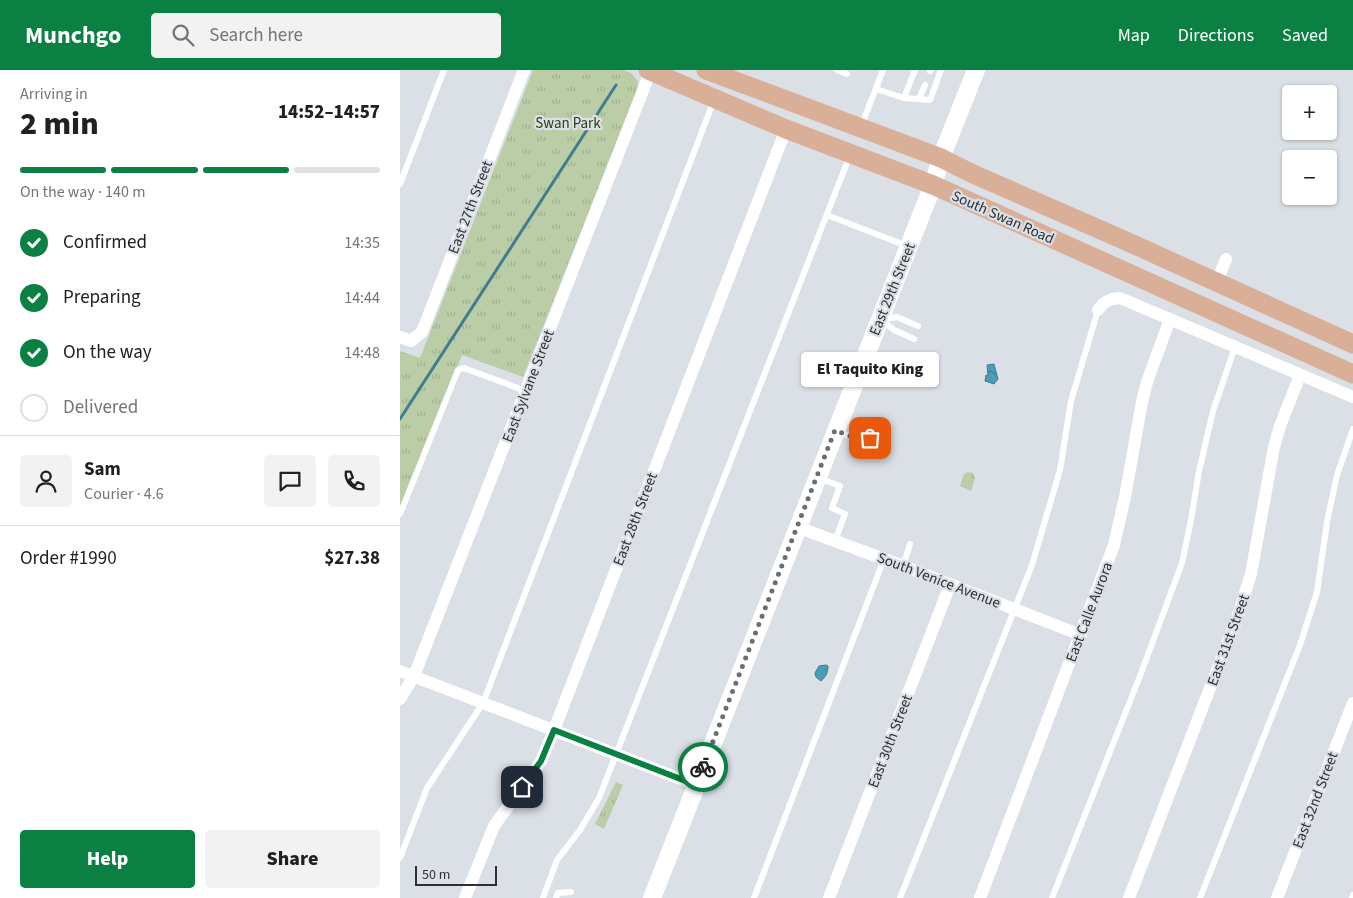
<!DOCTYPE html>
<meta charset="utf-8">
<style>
:root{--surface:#fff;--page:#f2f2f2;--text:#202124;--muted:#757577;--line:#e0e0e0;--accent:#0b8043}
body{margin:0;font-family:"Source Sans 3",sans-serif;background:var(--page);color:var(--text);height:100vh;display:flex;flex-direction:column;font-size:19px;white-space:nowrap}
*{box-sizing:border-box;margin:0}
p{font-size:16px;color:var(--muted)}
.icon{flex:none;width:28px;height:28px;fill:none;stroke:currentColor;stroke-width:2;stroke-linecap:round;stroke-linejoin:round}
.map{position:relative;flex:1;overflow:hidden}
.sheet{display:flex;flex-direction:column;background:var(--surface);width:400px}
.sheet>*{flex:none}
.buttons{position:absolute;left:882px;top:15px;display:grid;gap:10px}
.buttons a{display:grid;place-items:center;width:55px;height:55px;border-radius:5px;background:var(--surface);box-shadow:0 1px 4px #0004;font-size:25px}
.scale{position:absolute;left:15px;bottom:12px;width:82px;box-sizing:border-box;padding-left:5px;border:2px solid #2e3033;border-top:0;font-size:14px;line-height:18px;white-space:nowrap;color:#2e3033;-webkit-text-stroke:4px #dbe0e6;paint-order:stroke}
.pin{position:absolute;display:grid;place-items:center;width:42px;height:42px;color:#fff;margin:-21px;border-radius:10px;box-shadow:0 2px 8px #0006}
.courier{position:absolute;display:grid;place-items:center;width:50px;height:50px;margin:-25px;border:4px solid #0b8043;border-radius:50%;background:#fff;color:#222;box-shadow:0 1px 6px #0007}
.bubble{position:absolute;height:35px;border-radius:5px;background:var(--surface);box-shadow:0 1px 4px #0004;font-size:16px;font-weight:800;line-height:35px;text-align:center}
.head em{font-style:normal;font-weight:800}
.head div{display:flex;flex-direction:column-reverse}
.head{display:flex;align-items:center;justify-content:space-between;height:85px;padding:0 20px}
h1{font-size:32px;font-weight:800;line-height:38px}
.bar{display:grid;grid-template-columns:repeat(4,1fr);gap:8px 5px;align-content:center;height:60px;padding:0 20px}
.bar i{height:6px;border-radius:4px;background:var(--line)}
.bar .on{background:var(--accent)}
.bar p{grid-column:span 4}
.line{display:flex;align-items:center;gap:12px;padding:0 20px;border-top:1px solid var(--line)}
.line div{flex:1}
.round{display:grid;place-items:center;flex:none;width:52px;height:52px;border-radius:5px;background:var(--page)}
ol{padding:0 20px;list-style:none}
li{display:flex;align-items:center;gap:15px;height:55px}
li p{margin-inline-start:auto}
li .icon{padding:5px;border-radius:50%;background:var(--accent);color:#fff;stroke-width:4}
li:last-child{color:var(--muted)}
li i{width:28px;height:28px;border:2px solid var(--line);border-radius:50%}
.cta{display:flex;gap:10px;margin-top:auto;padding:10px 20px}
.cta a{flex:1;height:58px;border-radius:5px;background:var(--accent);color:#fff;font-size:20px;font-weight:800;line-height:58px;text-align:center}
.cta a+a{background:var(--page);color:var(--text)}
header{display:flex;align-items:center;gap:30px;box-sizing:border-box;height:70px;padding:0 25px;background:var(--accent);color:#fff}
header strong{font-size:24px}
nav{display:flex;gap:28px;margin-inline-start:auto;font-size:18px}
.search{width:350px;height:45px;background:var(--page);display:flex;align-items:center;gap:12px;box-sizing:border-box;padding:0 18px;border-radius:5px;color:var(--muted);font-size:19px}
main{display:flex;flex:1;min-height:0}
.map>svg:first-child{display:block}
.grass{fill:url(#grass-tufts)}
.water{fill:url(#water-ripples);stroke:#427c8f}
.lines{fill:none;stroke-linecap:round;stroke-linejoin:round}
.stream{stroke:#427c8f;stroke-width:3}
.lane{stroke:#fff;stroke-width:6}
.street{stroke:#fff;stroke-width:12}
.secondary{stroke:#fff;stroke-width:18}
.primary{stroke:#daaf97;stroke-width:19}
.done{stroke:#6b6e72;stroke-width:5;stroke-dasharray:0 9}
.route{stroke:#0b8043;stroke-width:6}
.labels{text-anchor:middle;stroke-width:4.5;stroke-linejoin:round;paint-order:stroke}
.park-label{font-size:15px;fill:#2c3e12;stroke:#dbe0e6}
.street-label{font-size:15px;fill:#2e3033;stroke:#dbe0e6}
</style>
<header>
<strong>Munchgo</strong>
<div class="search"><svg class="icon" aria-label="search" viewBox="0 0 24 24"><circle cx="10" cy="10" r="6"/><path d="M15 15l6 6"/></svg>Search here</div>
<nav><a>Map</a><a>Directions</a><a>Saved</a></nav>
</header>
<main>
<section class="sheet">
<div class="head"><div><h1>2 min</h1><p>Arriving in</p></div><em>14:52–14:57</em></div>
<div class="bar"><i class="on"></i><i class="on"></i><i class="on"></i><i></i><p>On the way · 140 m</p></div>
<ol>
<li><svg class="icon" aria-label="check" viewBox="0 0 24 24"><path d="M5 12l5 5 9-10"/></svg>Confirmed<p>14:35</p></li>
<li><svg class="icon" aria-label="check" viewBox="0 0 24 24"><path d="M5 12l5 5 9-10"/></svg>Preparing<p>14:44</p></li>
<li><svg class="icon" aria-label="check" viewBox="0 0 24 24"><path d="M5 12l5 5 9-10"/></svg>On the way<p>14:48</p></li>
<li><i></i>Delivered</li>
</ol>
<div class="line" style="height:90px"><a class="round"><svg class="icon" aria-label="person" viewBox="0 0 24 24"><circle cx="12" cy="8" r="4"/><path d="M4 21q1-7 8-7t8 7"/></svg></a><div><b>Sam</b><p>Courier · 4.6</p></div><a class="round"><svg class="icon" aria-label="chat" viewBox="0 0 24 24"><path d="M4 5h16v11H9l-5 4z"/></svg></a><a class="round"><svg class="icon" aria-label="phone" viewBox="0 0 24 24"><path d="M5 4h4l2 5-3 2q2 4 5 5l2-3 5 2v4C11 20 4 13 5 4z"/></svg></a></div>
<div class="line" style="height:65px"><div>Order #1990</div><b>$27.38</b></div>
<div class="cta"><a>Help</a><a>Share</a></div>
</section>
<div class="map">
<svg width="953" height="828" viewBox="0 0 953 828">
<defs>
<pattern id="grass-tufts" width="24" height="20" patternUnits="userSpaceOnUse" patternTransform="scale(1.25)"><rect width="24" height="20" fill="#bbcda7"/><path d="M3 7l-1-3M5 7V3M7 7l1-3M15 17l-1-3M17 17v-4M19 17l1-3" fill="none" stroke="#a1b090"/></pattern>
<pattern id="water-ripples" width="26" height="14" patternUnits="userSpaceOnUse" patternTransform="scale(1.25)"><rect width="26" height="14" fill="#4b9cb6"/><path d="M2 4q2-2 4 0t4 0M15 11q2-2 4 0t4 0" fill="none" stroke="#3f8095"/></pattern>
</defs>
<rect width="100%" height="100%" fill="#dbe0e6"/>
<!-- grass -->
<g class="grass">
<path d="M133 0H223L231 3 238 11 237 21 123 307 62 285 0 443V281L20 288Z"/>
<path d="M568 402 573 403 575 408 571 421 560 416 564 404Z"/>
<path d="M216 712 223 715 204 759 195 754Z"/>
</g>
<!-- water -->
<g class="water">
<path d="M594 294 598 309 594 314 585 311 586 305 588 306 587 295Z"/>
<path d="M426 595 428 596C428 603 426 606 421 611L416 607 415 603 419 596Z"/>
</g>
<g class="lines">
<!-- stream -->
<path class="stream" d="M0 349 216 15"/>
<!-- lane -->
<g class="lane">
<path d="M437 0 447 4"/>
<path d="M530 1V0"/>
<path d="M476 19 504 28 530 30 541 0"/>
<path d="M504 28 515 0"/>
<path d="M519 29 525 15"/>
<path d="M461 57 483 0"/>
<path d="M0 114 44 0"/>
<path d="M427 145 507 176"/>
<path d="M484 249 497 247 518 256"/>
<path d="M481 250 494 260 514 269"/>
<path d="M436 361 462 371 470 368"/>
<path d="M418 408 440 416 432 438 445 444 435 471"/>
<path d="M0 444 58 300 64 298 72 301 126 321"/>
<path d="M503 496 510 474"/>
<path d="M0 788 27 718 83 633 314 30"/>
<path d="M143 828 157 790 180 760 199 728 450 85"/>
<path d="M156 828 158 823 171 822"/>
<path d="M354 828 484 489"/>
<path d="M500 828 632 495 660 400 671 331 698 240"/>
<path d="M652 828 740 606 782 493 791 450 799 401 813 341 835 277"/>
<path d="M800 828 900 575 917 522 927 452 937 405 953 359"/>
<path d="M952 828 953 825"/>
</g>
<!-- street -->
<g class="street">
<path d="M817 212 826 189"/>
<path d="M698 240C704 231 709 229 720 228L953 327"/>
<path d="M0 267 11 271 22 262 124 0"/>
<path d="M397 457 503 496 681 565"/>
<path d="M0 601 296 715"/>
<path d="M0 629 14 606 251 0"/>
<path d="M65 828 94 756 141 691 154 660 386 59"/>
<path d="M429 828 550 515"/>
<path d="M580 828 714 475 725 427 742 332 747 312 770 249"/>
<path d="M729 828 837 548 851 504 874 377 880 356 900 305"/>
<path d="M877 828 953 633"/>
</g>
<!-- secondary -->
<path class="secondary" d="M252 828 533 115 541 88 576 0"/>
<!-- primary -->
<g class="primary">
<path d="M248 0 386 59 533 115 953 304"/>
<path d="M306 0 541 88 573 104 726 171 953 274"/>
</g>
</g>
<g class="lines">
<!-- done -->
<path class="done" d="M303 697 435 360 462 371 470 368"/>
<!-- route -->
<path class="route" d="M122 717 141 691 154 660 296 715 303 697"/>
</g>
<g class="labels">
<!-- park labels -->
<g class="park-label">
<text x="168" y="58">Swan Park</text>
</g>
<!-- street labels -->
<g class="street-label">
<text transform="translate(70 137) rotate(-69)" y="5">East 27th Street</text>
<text transform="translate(603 147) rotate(24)" y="5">South Swan Road</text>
<text transform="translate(492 219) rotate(-68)" y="5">East 29th Street</text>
<text transform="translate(128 316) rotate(-69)" y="5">East Sylvane Street</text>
<text transform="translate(235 449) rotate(-69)" y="5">East 28th Street</text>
<text transform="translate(539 510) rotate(21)" y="5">South Venice Avenue</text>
<text transform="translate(689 542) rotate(-69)" y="5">East Calle Aurora</text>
<text transform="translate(828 570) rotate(-70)" y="5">East 31st Street</text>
<text transform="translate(490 671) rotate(-69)" y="5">East 30th Street</text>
<text transform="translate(915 730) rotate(-69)" y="5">East 32nd Street</text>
</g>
</g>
</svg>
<div class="buttons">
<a>+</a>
<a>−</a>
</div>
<div class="scale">50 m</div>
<div class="pin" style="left:470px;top:368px;background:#ea580c"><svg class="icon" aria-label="bag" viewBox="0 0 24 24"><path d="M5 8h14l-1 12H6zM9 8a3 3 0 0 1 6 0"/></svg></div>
<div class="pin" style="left:122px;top:717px;background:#1f2937"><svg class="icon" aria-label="home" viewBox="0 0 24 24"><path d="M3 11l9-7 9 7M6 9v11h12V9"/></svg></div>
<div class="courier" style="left:303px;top:697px"><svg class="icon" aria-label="bike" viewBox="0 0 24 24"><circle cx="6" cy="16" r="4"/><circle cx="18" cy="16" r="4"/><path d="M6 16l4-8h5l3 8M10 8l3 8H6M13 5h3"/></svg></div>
<div class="bubble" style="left:401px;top:282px;width:138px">El Taquito King</div>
</div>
</main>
